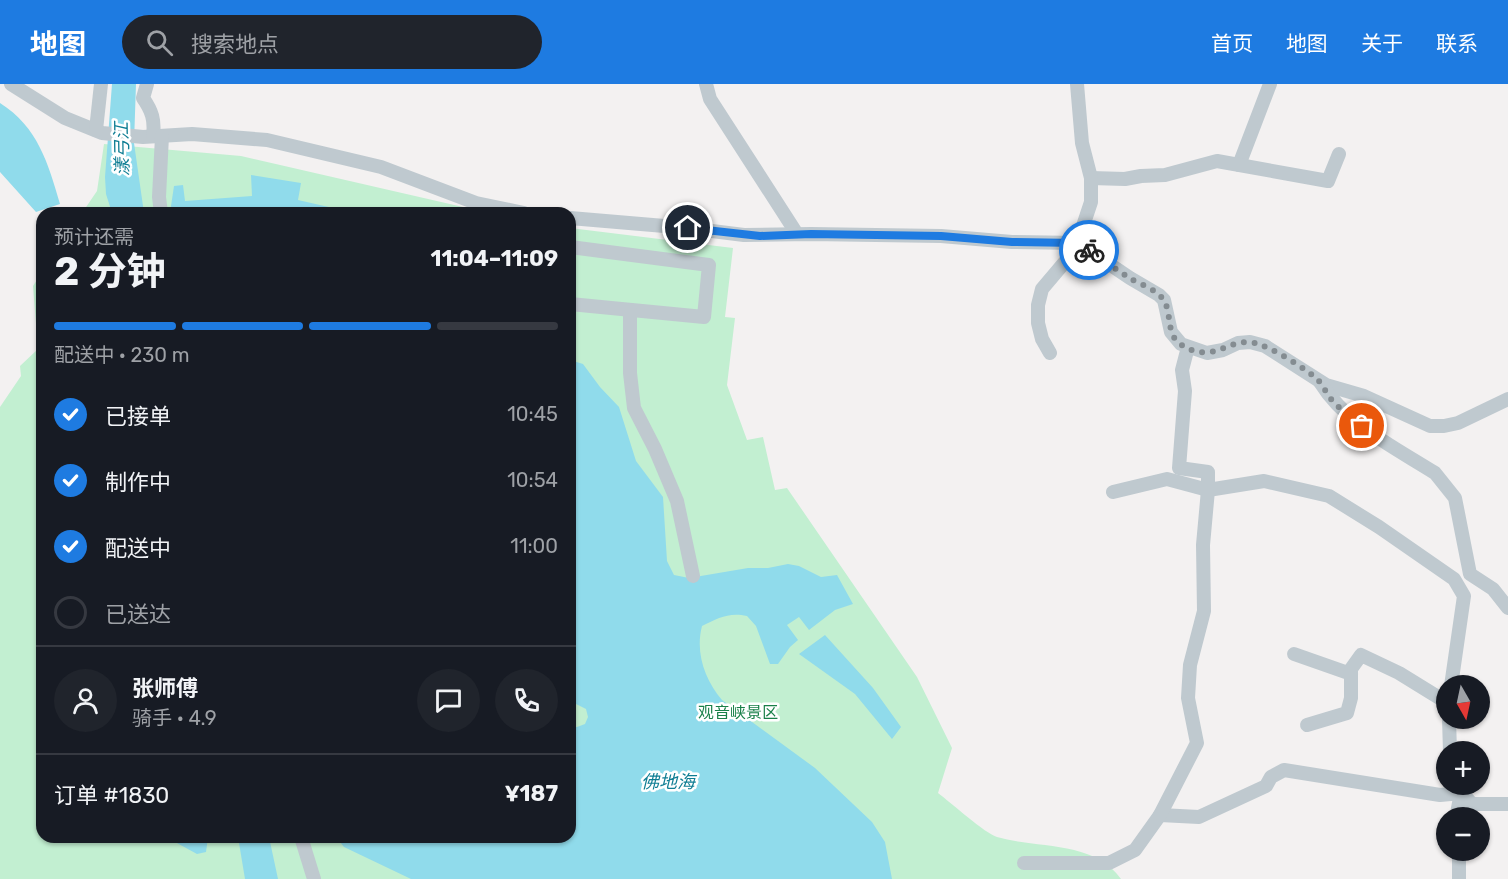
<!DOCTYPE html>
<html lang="zh">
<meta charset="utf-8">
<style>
:root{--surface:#171b24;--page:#20242c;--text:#f1f3f6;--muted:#9ea1a6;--line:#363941;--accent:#1e7be1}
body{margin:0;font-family:Rubik,"Noto Sans SC",sans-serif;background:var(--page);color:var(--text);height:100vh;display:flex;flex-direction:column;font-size:22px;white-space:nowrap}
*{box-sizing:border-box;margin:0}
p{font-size:20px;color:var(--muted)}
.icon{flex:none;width:33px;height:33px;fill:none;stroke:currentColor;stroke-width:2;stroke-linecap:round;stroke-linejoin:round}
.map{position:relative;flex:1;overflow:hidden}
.drawer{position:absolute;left:36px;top:123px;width:540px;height:636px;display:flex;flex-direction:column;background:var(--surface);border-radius:18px;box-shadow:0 2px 4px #0004}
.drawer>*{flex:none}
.needle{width:39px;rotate:171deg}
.buttons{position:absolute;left:1436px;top:591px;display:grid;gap:12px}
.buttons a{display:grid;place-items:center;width:54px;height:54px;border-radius:50%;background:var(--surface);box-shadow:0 2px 4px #0004;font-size:30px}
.pin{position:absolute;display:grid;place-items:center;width:51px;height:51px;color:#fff;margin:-26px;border:3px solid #fff;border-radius:50%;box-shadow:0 2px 6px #0007}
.courier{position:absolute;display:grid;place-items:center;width:60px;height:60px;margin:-30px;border:4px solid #1e7be1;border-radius:50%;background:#fff;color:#222;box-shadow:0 2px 8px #0007}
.overview em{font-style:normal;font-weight:700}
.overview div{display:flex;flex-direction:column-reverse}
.overview{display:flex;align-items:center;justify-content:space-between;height:102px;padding:0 18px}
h1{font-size:39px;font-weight:700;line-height:45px}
.bar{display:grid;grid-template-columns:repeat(4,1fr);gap:9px 6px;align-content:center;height:72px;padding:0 18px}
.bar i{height:8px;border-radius:4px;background:var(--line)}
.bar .current{background:var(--accent)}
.bar p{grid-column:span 4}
.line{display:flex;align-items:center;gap:15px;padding:0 18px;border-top:2px solid var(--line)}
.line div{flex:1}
.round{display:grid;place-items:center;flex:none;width:63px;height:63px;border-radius:32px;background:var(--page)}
ol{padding:0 18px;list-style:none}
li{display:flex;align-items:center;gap:18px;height:66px}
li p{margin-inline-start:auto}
li .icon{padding:6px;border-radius:50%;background:var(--accent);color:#fff;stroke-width:4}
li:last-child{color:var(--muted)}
li i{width:33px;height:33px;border:3px solid var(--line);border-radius:50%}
header{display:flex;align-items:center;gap:36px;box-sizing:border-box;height:84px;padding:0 30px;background:var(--accent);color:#fff}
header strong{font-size:28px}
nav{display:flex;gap:33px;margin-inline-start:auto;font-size:21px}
.search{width:420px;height:54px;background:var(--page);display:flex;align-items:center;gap:15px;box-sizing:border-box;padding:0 21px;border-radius:33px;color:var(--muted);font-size:22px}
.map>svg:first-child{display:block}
.green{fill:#c2efd1}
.water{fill:#90dbeb}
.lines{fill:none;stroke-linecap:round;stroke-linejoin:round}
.minor{stroke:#bfc9cf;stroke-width:14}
.done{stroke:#848c91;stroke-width:6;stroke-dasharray:0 10.8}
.route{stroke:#1e7be1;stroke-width:8}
.labels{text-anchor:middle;stroke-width:5;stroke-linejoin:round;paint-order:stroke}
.park-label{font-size:16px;fill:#1a8049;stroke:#fff}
.water-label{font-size:18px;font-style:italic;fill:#107e94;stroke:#fff}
</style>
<header>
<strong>地图</strong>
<div class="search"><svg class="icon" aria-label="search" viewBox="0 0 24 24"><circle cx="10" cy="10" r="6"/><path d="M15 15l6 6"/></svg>搜索地点</div>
<nav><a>首页</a><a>地图</a><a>关于</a><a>联系</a></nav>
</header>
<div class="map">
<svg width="1508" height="795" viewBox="0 0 1508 795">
<rect width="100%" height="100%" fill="#f3f1f1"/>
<!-- green -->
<g class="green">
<path d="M104 60 241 72 489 129H82L97 107Z"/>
<path d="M570 144 733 164 725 233 735 234 727 301 747 356 763 353 775 406 787 404 917 593 952 664 938 709C950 718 986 750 997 753 1038 765 1094 756 1121 795H0V323L21 292 20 282 38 265 33 202 42 188V753H570Z"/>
</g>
<!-- water -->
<g class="water">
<path d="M112 0H136L134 59 144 129H112L106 110 105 93Z"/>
<path d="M0 19C38 43 48 79 60 120L36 128 0 88Z"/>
<path d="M251 91 301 99 298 116 355 129H173L171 122 174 102 183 101 185 117 252 112Z"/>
<path d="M570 276 583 280 600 303 619 323 636 377 663 413 667 477 674 491 689 494 748 484H768L788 480 799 482 821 493 837 491 853 520 835 526 809 546 799 533 787 541 798 556 790 563 778 580H770L756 542 747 532C729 528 718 534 702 542 695 569 705 596 722 616L815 684 872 738 885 758 892 795H411L344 763 336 753H570V643H577L585 640 588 633 586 625 570 617Z"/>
<path d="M825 551 873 604 901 643 892 655 855 610 799 570Z"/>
<path d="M166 753H208L206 768 197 770Z"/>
<path d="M238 753H269L278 795H245Z"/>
</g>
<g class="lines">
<!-- minor -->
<g class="minor">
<path d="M11 0 65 34 102 49 143 53 192 50 267 56 381 83 476 119 524 129"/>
<path d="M147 0 143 14C152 27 155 36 153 52"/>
<path d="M706 0 710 15 797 150"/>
<path d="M96 46 101 0"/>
<path d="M1239 81 1270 0"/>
<path d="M1091 94 1125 95 1141 92 1165 91 1217 77 1328 97 1339 70"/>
<path d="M161 129 159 113 162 52"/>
<path d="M570 134 688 144 744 151 811 150 941 152 1012 158 1078 159 1130 194 1159 211 1164 216 1171 248 1181 260 1207 269 1223 266 1238 259 1250 258 1265 262 1326 301 1364 312 1430 342H1444L1458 339 1508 315"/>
<path d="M570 163 709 181 704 233 570 220"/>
<path d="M630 226V289L634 324 655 365 677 417 693 492"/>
<path d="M1050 269 1042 255 1038 239V221L1042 205 1075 166 1091 118V94L1082 59 1077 0"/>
<path d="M1320 298C1346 340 1394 363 1435 389L1455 414 1470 490 1493 505 1508 524"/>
<path d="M1113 408 1167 395 1208 406 1264 397 1329 412 1379 443 1454 495 1464 512 1451 602"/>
<path d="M1294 570 1351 590"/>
<path d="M1449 634 1450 668"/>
<path d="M1307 641 1347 629 1351 614V585L1361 571 1399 589 1446 618"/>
<path d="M1458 704 1472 720H1508"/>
<path d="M1160 731 1199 733 1266 702 1271 693 1284 686 1440 711 1461 709 1456 734"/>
<path d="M301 753 314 795"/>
<path d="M1024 779H1109L1135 766 1160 731 1197 659 1188 614 1190 581 1204 527 1203 461 1208 406V388L1179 384 1185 307 1182 286 1188 263"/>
<path d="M1459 795V766"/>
</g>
</g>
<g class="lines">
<!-- done -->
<path class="done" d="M1089 166C1103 176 1117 186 1131 195 1140 200 1155 205 1162 214 1173 227 1165 249 1180 260 1214 282 1227 253 1255 259 1269 262 1307 285 1318 296 1323 301 1326 309 1331 315 1339 325 1352 333 1362 342"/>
<!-- route -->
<path class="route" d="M688 144 760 152 811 150 941 152 1012 158 1077 159 1089 166"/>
</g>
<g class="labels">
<!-- park labels -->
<g class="park-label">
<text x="738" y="634">观音峡景区</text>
</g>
<!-- water labels -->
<g class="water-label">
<text transform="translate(122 65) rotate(-91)" y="6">漾弓江</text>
<text x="668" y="704">佛地海</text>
</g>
</g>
</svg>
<div class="buttons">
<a><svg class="needle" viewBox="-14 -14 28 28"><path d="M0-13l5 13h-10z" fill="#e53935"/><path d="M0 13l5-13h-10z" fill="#9ea1a6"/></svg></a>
<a>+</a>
<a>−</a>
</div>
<div class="pin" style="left:1362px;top:342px;background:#ea580c"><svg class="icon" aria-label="bag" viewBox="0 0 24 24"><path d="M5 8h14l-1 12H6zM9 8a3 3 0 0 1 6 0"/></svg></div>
<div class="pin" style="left:688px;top:144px;background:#1f2937"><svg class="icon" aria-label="home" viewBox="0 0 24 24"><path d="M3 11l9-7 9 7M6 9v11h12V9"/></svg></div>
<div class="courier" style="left:1089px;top:166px"><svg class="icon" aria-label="bike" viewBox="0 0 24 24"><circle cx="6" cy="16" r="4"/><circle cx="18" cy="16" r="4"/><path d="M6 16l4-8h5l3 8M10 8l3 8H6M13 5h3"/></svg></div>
<section class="drawer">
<div class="overview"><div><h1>2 分钟</h1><p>预计还需</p></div><em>11:04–11:09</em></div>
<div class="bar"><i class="current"></i><i class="current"></i><i class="current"></i><i></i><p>配送中 · 230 m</p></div>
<ol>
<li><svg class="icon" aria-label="check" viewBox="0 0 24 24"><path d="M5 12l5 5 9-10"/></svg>已接单<p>10:45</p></li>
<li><svg class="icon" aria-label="check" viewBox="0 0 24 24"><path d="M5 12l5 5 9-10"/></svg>制作中<p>10:54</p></li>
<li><svg class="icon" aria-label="check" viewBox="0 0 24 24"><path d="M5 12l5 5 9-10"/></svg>配送中<p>11:00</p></li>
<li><i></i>已送达</li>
</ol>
<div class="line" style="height:108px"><a class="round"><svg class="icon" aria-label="person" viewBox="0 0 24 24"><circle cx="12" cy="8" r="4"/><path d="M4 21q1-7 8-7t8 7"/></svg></a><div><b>张师傅</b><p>骑手 · 4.9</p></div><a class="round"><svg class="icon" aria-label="chat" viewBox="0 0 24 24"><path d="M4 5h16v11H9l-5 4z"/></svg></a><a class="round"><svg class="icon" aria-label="phone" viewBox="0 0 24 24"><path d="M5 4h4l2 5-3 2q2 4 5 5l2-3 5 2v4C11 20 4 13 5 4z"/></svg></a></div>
<div class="line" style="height:78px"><div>订单 #1830</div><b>¥187</b></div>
</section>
</div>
